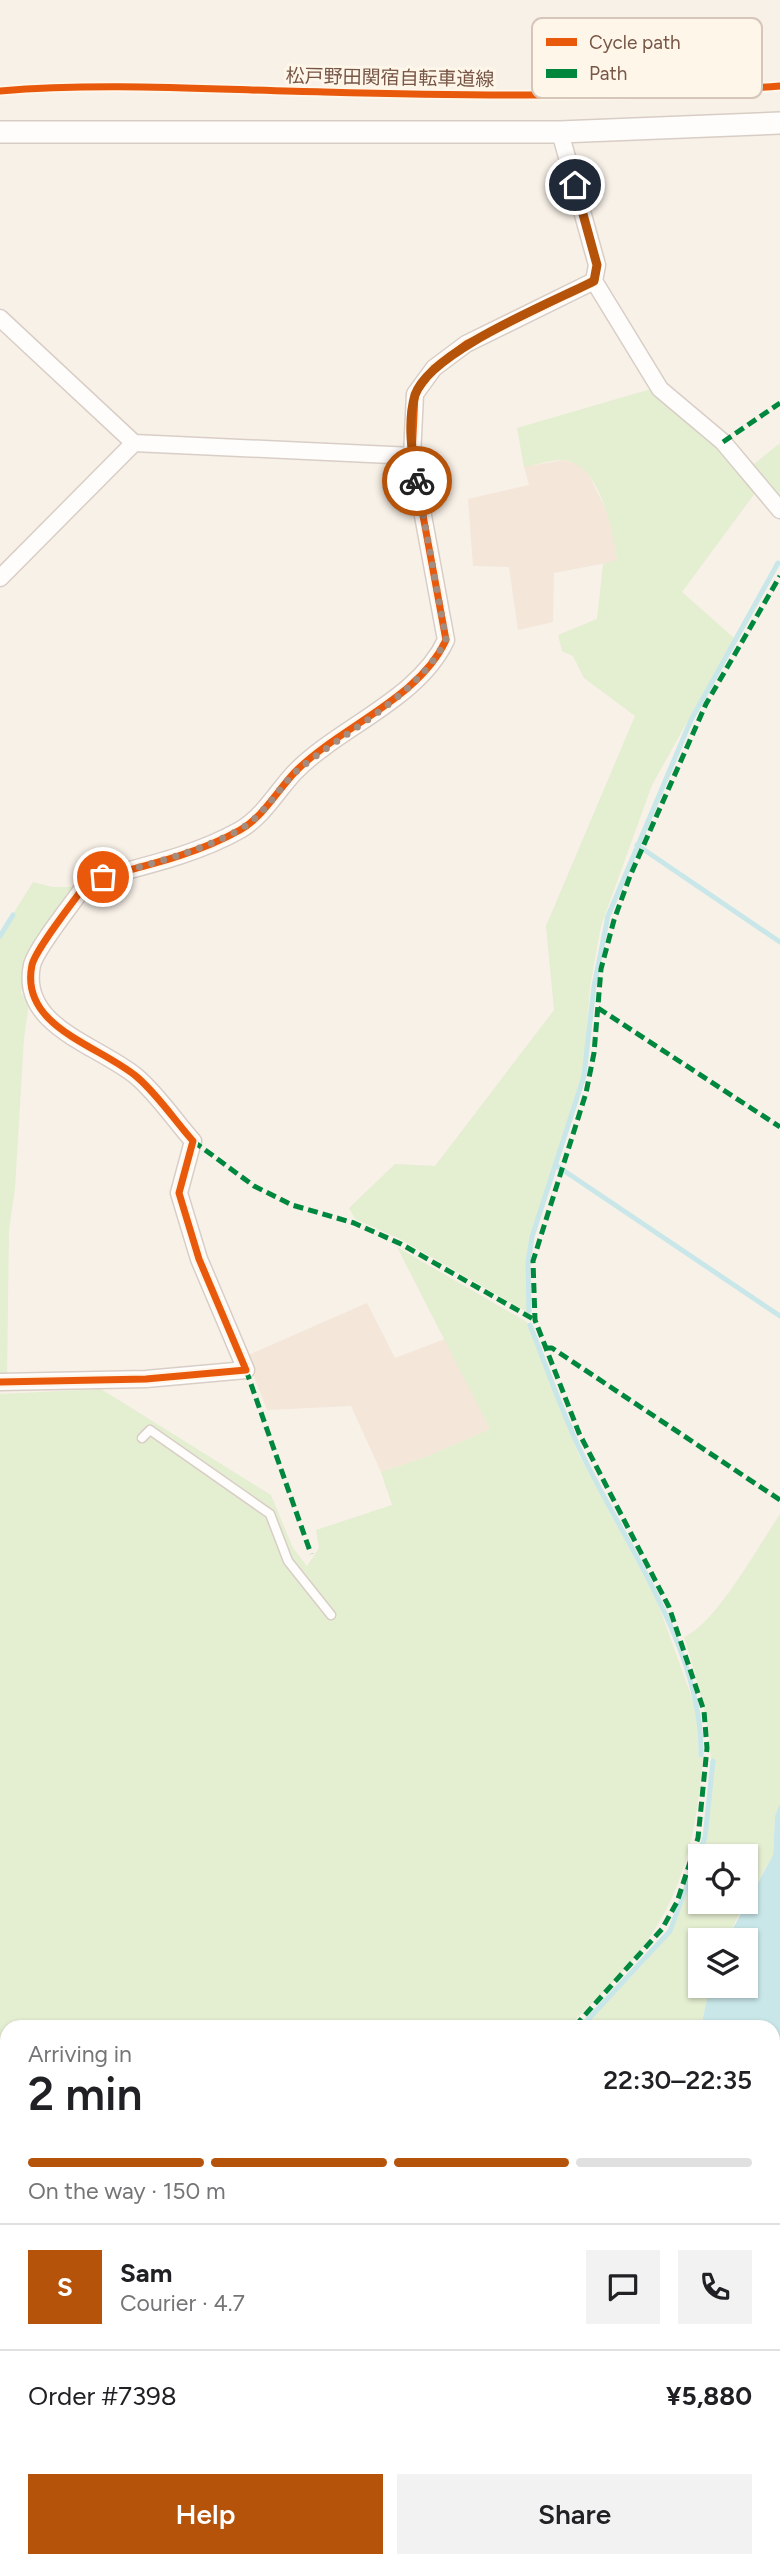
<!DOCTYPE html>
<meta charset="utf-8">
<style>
:root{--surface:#fff;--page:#f2f2f2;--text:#202124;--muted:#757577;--line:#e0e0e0;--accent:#b45309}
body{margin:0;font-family:Figtree,"Noto Sans JP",sans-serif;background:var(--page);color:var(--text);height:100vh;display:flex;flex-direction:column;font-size:26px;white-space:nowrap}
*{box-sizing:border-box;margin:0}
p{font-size:23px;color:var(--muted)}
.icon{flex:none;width:38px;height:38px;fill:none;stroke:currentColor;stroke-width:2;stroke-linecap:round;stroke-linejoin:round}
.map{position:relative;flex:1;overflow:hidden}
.panel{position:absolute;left:0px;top:2020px;width:780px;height:548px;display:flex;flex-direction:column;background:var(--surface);border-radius:21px 21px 0 0;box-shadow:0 2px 5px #0004}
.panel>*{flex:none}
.buttons{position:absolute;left:688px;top:1844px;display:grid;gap:14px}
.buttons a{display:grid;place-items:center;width:70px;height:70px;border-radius:0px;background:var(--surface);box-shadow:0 2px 5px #0004;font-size:35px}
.pin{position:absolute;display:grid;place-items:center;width:60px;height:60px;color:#fff;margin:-30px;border:4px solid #fff;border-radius:50%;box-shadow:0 2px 7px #0007}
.courier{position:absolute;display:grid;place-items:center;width:70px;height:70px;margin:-35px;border:5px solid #b45309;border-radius:50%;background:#fff;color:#222;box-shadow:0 2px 9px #0007}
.head em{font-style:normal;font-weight:600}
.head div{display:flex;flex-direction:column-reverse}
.head{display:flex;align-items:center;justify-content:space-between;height:119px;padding:0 28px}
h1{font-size:46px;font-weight:600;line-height:52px}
.bar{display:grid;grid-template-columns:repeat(4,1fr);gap:10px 7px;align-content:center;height:84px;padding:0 28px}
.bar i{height:9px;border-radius:5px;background:var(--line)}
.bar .current{background:var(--accent)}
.bar p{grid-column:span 4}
.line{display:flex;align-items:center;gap:18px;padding:0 28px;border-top:2px solid var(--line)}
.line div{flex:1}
.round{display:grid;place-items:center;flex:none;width:74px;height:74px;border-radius:0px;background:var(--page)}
.button{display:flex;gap:14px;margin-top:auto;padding:14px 28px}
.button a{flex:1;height:80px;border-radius:0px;background:var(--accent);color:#fff;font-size:28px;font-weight:600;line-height:80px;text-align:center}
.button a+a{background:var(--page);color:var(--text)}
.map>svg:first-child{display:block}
.residential{fill:#f4e6d8}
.industrial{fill:#eae1d9}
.green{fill:#e4eed1}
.water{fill:#c9e7e9}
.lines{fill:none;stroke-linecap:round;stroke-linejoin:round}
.stream{stroke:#c9e7e9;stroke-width:5}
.lane-casing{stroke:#d9cec6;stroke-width:11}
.street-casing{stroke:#d9cec6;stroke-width:19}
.secondary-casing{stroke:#d8cdc4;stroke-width:24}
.lane{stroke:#fefdfc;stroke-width:8}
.street{stroke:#fefdfc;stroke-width:16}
.secondary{stroke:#fefdfc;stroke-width:21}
.quiet{stroke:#00873e;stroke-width:5;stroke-dasharray:10 5;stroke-linecap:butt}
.cycleway-casing{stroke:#fff6ea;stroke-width:11}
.cycleway{stroke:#e8590c;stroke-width:7}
.done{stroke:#a48c7f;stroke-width:7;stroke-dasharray:0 12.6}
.route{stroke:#b45309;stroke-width:9}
.labels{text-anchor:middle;stroke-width:6;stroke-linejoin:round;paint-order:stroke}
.street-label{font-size:19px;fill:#775646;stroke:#fff6ea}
.key{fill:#fff6ea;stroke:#d6c6b9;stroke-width:2}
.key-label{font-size:19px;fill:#775646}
</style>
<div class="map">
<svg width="780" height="2566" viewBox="0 0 780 2566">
<rect width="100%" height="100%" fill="#f8f1e8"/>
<!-- residential -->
<g class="residential">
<path d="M563 460 577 463 589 475 612 522 617 561 554 573 553 622 518 630 509 567 473 566 468 499 529 485 524 467Z"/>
<path d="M367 1303 395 1358 445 1339 490 1429 426 1457 381 1472 351 1406 267 1410 246 1356Z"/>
</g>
<!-- industrial -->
<g class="industrial">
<path d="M0 2424H7V2560H47L45 2566H0Z"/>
<path d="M66 2560H217L220 2566H64Z"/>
</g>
<!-- green -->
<g class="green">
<path d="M651 389 725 451 758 489 682 592 734 638 652 785 601 926 590 987 584 1069 527 1253V1312L400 1239 355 1219 349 1208 395 1164 435 1166 554 1010 546 926 635 716 584 678 573 656 562 651 558 635 597 619 603 564 617 560C613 532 600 461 562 460 550 460 536 465 524 467L517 428Z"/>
<path d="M780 443V503L749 468Z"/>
<path d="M33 882 52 887H78L24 980 21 993 29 1003 24 1038 15 1188 9 1230 7 1376 0 1377V935Z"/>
<path d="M397 1247 527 1322 578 1453 656 1598 696 1709 699 1757 703 1758C697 1826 686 1888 645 1944 624 1974 594 2000 569 2026H7V2410H0V1394L101 1389 271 1495 293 1548 307 1566 319 1548 316 1530 392 1505 381 1472 426 1457 490 1429Z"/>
<path d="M780 1514V1803L775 1816 773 1855 746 1902V1857H700V1902H745L726 1941H700V1986H710L701 2026H582C611 1996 646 1966 669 1931 681 1914 687 1891 693 1871 724 1779 712 1728 684 1637 716 1624 759 1545 780 1514Z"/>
<path d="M405 2560H519L517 2566H391Z"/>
</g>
<!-- water -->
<g class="water">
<path d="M780 1803V2566H761L762 2563 748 2560H774V2026H701L710 1986H746V1941H726L773 1855 775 1816Z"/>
<path d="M623 2560H743L741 2566H656Z"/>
</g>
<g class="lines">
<!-- stream -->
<g class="stream">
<path d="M637 845 780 942"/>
<path d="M0 936 13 915"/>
<path d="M557 1166 780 1316"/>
<path d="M529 1311 528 1262 532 1237 584 1076 594 986 608 916 691 720 778 563"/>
<path d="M530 1325C547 1368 562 1413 582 1454 626 1545 703 1652 701 1755"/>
<path d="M582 2026 670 1931 705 1837 713 1761"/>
<path d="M0 2399H7"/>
<path d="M60 2566 61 2560"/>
</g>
<!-- lane casing -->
<g class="lane-casing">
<path id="lane" d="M142 1438 150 1430 270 1514 288 1561 331 1615"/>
</g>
<!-- street casing -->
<g class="street-casing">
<g id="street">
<path d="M560 132 597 265 594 281 660 389 723 442 780 510"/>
<path d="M0 318 134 443 412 456"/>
<path d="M0 578 134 443"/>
<path d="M0 1382 146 1379 246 1370 199 1259 179 1193 193 1141C175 1121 158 1095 137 1077 99 1045 19 1027 32 965 36 948 76 899 88 881 139 867 194 856 240 830 263 817 277 791 295 772 339 727 419 699 446 640L412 456 415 394 434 368 466 344 594 281"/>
<path d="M0 2415H7"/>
</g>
</g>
<!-- secondary casing -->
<g class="secondary-casing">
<path id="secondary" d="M0 132H560L780 123"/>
</g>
<!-- lane -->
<use href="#lane" class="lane"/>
<!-- street -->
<use href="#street" class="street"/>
<!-- secondary -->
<use href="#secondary" class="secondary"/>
<!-- quiet -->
<g class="quiet">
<path d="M723 442 780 403"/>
<path d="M598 1008 780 1127"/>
<path d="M193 1141 254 1186 292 1205 354 1223 401 1244 535 1320"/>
<path d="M546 1348H552L780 1500"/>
<path d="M246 1370 311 1554"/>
<path d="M575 2026 662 1929 677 1902 698 1838 707 1748 704 1711 669 1607 579 1433 535 1320 533 1261 586 1093 594 1053 601 969 614 920 630 876 706 704 780 576"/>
</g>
<!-- cycleway casing -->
<g class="cycleway-casing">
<g id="cycleway">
<path d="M0 91C107 82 216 90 324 92 475 96 629 98 780 86"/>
<path d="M0 1382 146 1379 246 1370 199 1259 179 1193 193 1141C175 1121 158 1095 137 1077 99 1045 19 1027 32 965 36 948 76 899 88 881 139 867 194 856 240 830 263 817 277 791 295 772 339 727 419 699 446 640L412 456 415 394 434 368 466 344 594 281"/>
</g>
</g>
<!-- cycleway -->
<use href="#cycleway" class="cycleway"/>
</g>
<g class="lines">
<!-- done -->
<path class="done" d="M103 877C149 864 197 853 239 830 265 816 278 787 299 769 344 732 422 693 446 639L417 481"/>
<!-- route -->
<path class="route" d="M417 481C412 455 407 422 415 395 430 351 551 303 594 281L597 265 575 185"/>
</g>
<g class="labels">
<!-- street labels -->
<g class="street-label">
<text transform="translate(390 77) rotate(1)" y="7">松戸野田関宿自転車道線</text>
</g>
</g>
<!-- legend -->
<rect x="532" y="18" width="230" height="80" rx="10" class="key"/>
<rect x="546" y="38" width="31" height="8" fill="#e8590c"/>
<rect x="546" y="69" width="31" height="9" fill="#00873e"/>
<g class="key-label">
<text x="589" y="49">Cycle path</text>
<text x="589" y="80">Path</text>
</g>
</svg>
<div class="buttons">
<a><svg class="icon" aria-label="locate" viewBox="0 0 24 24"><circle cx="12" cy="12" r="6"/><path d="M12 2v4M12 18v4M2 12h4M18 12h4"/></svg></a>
<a><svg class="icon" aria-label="layers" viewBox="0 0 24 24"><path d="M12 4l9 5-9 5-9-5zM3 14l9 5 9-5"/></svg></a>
</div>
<div class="pin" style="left:103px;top:877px;background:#ea580c"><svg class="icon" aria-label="bag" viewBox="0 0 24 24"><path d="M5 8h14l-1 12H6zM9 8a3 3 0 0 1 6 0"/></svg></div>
<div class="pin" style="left:575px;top:185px;background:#1f2937"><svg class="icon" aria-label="home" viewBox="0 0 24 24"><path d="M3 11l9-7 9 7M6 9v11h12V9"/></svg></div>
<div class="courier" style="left:417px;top:481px"><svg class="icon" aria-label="bike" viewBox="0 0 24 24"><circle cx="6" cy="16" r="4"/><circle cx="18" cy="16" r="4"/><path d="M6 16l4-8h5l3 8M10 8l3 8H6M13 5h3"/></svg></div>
<section class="panel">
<div class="head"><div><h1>2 min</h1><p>Arriving in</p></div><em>22:30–22:35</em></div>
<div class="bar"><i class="current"></i><i class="current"></i><i class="current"></i><i></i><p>On the way · 150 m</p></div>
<div class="line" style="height:126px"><b class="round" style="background:var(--accent);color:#fff">S</b><div><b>Sam</b><p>Courier · 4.7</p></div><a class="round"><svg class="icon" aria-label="chat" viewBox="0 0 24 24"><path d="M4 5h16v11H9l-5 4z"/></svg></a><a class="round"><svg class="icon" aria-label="phone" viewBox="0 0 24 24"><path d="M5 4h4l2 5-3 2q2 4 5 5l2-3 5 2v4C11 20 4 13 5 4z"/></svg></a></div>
<div class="line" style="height:91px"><div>Order #7398</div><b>¥5,880</b></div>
<div class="button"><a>Help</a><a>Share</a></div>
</section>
</div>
